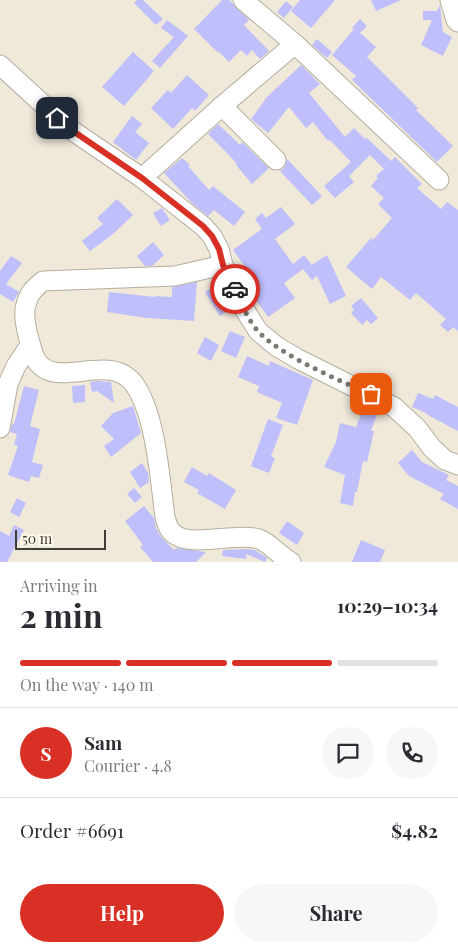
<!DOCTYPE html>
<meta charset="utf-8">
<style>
:root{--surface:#fff;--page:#f7f7f7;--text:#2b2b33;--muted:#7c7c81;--line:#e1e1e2;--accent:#d93025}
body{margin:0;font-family:"Playfair Display",serif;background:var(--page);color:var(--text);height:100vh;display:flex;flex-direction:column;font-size:19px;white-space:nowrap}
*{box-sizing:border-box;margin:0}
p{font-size:16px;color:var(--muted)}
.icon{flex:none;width:28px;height:28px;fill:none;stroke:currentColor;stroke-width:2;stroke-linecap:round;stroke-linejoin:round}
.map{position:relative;height:562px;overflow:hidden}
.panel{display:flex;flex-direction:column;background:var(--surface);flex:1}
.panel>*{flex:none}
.scale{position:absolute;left:15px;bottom:12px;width:91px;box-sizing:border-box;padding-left:5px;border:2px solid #3f3d37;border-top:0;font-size:14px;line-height:18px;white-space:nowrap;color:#3f3d37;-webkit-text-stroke:4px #fdf7e7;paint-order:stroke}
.pin{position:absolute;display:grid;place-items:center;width:42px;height:42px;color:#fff;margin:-21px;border-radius:10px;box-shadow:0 2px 8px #0006}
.courier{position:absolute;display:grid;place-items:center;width:50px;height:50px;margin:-25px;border:4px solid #d93025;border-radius:50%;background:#fff;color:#222;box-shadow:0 1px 6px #0007}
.headline em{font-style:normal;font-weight:700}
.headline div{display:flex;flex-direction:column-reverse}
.headline{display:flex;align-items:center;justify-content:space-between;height:85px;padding:0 20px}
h1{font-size:32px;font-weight:700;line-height:38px}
.bar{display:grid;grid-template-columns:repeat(4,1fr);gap:8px 5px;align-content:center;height:60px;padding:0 20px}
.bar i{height:6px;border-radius:4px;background:var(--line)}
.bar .selected{background:var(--accent)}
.bar p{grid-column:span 4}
.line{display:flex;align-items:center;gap:12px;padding:0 20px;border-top:1px solid var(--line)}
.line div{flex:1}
.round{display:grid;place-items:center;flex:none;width:52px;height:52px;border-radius:26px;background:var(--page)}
.cta{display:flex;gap:10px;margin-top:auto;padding:10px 20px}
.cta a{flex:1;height:58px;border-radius:30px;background:var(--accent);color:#fff;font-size:20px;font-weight:700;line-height:58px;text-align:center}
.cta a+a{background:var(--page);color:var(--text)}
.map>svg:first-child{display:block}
.building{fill:#bebffb}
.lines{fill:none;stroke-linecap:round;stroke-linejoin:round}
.minor-casing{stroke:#b4ae9f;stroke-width:21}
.minor{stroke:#fff;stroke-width:19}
.done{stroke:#7d7970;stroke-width:5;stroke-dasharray:0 9}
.route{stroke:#d93025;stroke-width:6}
</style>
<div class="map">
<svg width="458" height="562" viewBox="0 0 458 562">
<rect width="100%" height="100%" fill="#f0e9da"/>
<!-- building -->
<g class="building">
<path d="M137 0H143L163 19 156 25 134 3Z"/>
<path d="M222 0H229L249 20 244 25 269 51 260 59 252 50 247 56 241 50 229 62 218 51 217 52 194 29Z"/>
<path d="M300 0H335L311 28 291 11Z"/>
<path d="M371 0H401L376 11Z"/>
<path d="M286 1 293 7 284 18 277 12Z"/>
<path d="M440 5 443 32 452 37 443 56 421 45 432 20H423V11H437Z"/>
<path d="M360 19 367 26 360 33 376 47 367 57 418 108 416 110 453 146 437 162 352 80 356 76 332 55 354 29 352 28Z"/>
<path d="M167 20 188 36 160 68 152 61 174 37 161 28Z"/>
<path d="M317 39 332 52 327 58 312 45Z"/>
<path d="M133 52 154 71 124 106 102 87Z"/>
<path d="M301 65 320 84 309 93 345 137 354 128 365 139 367 138 391 161 395 157 422 184 417 188 441 209 447 202 458 210V331L453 327 448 332 440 325 446 319 416 293 410 300 381 277 372 289 346 267 371 238 373 240 392 218 378 204 384 198 371 186 378 178 376 176 384 169 370 155 349 176 354 182 335 198 324 186 351 162 330 140 328 141 313 122 306 128 289 107 268 133 251 119 267 97Z"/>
<path d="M187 75 209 95 195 111 192 108 173 129 151 108 168 90 171 93Z"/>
<path d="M132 116 142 124 135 132 149 143 136 160 113 142Z"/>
<path d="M218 124 240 145 242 142 269 168 252 184 236 165 237 164 229 155 208 134Z"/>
<path d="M182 158 190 165 188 166 209 190 213 186 245 212 234 226 214 210 208 216 193 204 164 173Z"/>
<path d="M287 159 322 196 312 205 280 171 284 168Z"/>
<path d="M117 199 133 215 113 234 90 251 82 241 103 224 97 218Z"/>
<path d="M281 207 295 224 275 239 293 264 304 255 312 265 327 255 346 296 330 304 317 276 312 280 303 269 284 283 295 298 268 317 252 294 255 291 248 279 252 276 233 250 262 229 255 219 262 213 266 218Z"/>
<path d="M162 208 170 220 161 226 153 213Z"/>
<path d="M153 242 164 255 152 266H145L137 256Z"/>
<path d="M11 256 22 263 6 284 19 292 13 302 0 294V271Z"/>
<path d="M197 282 194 321 147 318 107 312 109 292 155 297V296L172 297V287Z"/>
<path d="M218 284 231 309 220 316 205 292Z"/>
<path d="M361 298 378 318 371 324 367 320 362 325 351 313 354 310 351 306Z"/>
<path d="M230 331 245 337 236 358 221 351Z"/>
<path d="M205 337 219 345 211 361 197 353Z"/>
<path d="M247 356 269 366 270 361 313 380 297 425 276 418 282 403 257 392 259 386 238 377Z"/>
<path d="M98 381 111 382 114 403 97 391 92 392 90 382Z"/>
<path d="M85 385V402L73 403 72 386Z"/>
<path d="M24 386 39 390 30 426 40 429 32 462 43 465 39 478 31 476 29 482 8 475 18 446 14 445 17 434 10 432 12 423 14 424Z"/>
<path d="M418 393 433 399 435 395 458 407V431L426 414V413L412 407Z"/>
<path d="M365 405 378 412 371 431H374L370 449 367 462 363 461 357 492H355L353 506 340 503 345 475 324 467 336 442 340 423 356 427Z"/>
<path d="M133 406 141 433 111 457 104 446 114 439 101 426 113 413Z"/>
<path d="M268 419 283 425 271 456 275 458 269 473 251 466Z"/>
<path d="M412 450 422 462 449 475 446 480 458 486V509L440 499 444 494 409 476 398 463Z"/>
<path d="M142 463 148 473 149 482 140 488 130 472Z"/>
<path d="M192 467 207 476 209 473 236 490 225 509 197 493 199 490 184 482Z"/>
<path d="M134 488 142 497 135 503 127 494Z"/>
<path d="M17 498 26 503 19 517 10 512Z"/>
<path d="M144 506 154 518 156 528 161 537 174 550 176 548 206 552 196 562H153L140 547 143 545 125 521Z"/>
<path d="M287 521 304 533 297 545 279 533Z"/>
<path d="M14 525 24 530 7 562H0V531L9 536Z"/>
<path d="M361 540 385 550 380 562H352Z"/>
<path d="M248 549 255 550 267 558 265 562 246 554V559L222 556 223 550Z"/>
</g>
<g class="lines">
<!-- minor casing -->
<g class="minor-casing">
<g id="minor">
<path d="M243 0 295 44 439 180"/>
<path d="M450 0 456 20 458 22"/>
<path d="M0 65 70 129 142 178 203 226 212 236 219 249 223 265 243 307 258 331 276 346 298 359 394 407 417 428 432 448 445 460 458 465"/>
<path d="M222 106 276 160"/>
<path d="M142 178 222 106 295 44"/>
<path d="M223 265 175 276 43 281C32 290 28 294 25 309 24 321 27 334 31 346 32 350 34 356 36 360 56 392 109 350 134 384 156 414 160 480 165 517 167 523 168 530 174 534 191 548 236 532 259 539 271 544 280 556 291 562"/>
<path d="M0 428 8 384 16 366 30 345"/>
</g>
</g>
<!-- minor -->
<use href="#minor" class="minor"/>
</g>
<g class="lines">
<!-- done -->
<path class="done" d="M235 289C241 303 247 318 257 330 277 354 340 381 371 394"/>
<!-- route -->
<path class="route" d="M57 118 70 129 142 178 203 226 212 236 219 249 223 265 235 289"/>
</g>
</svg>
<div class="scale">50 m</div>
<div class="pin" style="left:371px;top:394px;background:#ea580c"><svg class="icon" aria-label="bag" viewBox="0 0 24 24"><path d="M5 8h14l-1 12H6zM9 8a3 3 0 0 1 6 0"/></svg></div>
<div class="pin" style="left:57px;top:118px;background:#1f2937"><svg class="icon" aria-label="home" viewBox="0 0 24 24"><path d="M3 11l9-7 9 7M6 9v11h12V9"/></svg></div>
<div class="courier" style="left:235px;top:289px"><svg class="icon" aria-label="car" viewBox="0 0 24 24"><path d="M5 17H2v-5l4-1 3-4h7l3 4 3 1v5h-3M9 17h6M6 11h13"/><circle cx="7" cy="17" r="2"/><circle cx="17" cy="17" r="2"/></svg></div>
</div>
<section class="panel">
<div class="headline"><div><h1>2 min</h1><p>Arriving in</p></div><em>10:29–10:34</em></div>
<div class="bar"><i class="selected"></i><i class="selected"></i><i class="selected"></i><i></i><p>On the way · 140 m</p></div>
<div class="line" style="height:90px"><b class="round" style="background:var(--accent);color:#fff">S</b><div><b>Sam</b><p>Courier · 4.8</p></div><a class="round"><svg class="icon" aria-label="chat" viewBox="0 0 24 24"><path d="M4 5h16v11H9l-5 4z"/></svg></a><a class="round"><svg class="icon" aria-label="phone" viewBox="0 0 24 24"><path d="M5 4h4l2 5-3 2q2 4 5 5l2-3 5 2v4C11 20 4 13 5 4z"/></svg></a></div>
<div class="line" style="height:65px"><div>Order #6691</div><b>$4.82</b></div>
<div class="cta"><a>Help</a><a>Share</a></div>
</section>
